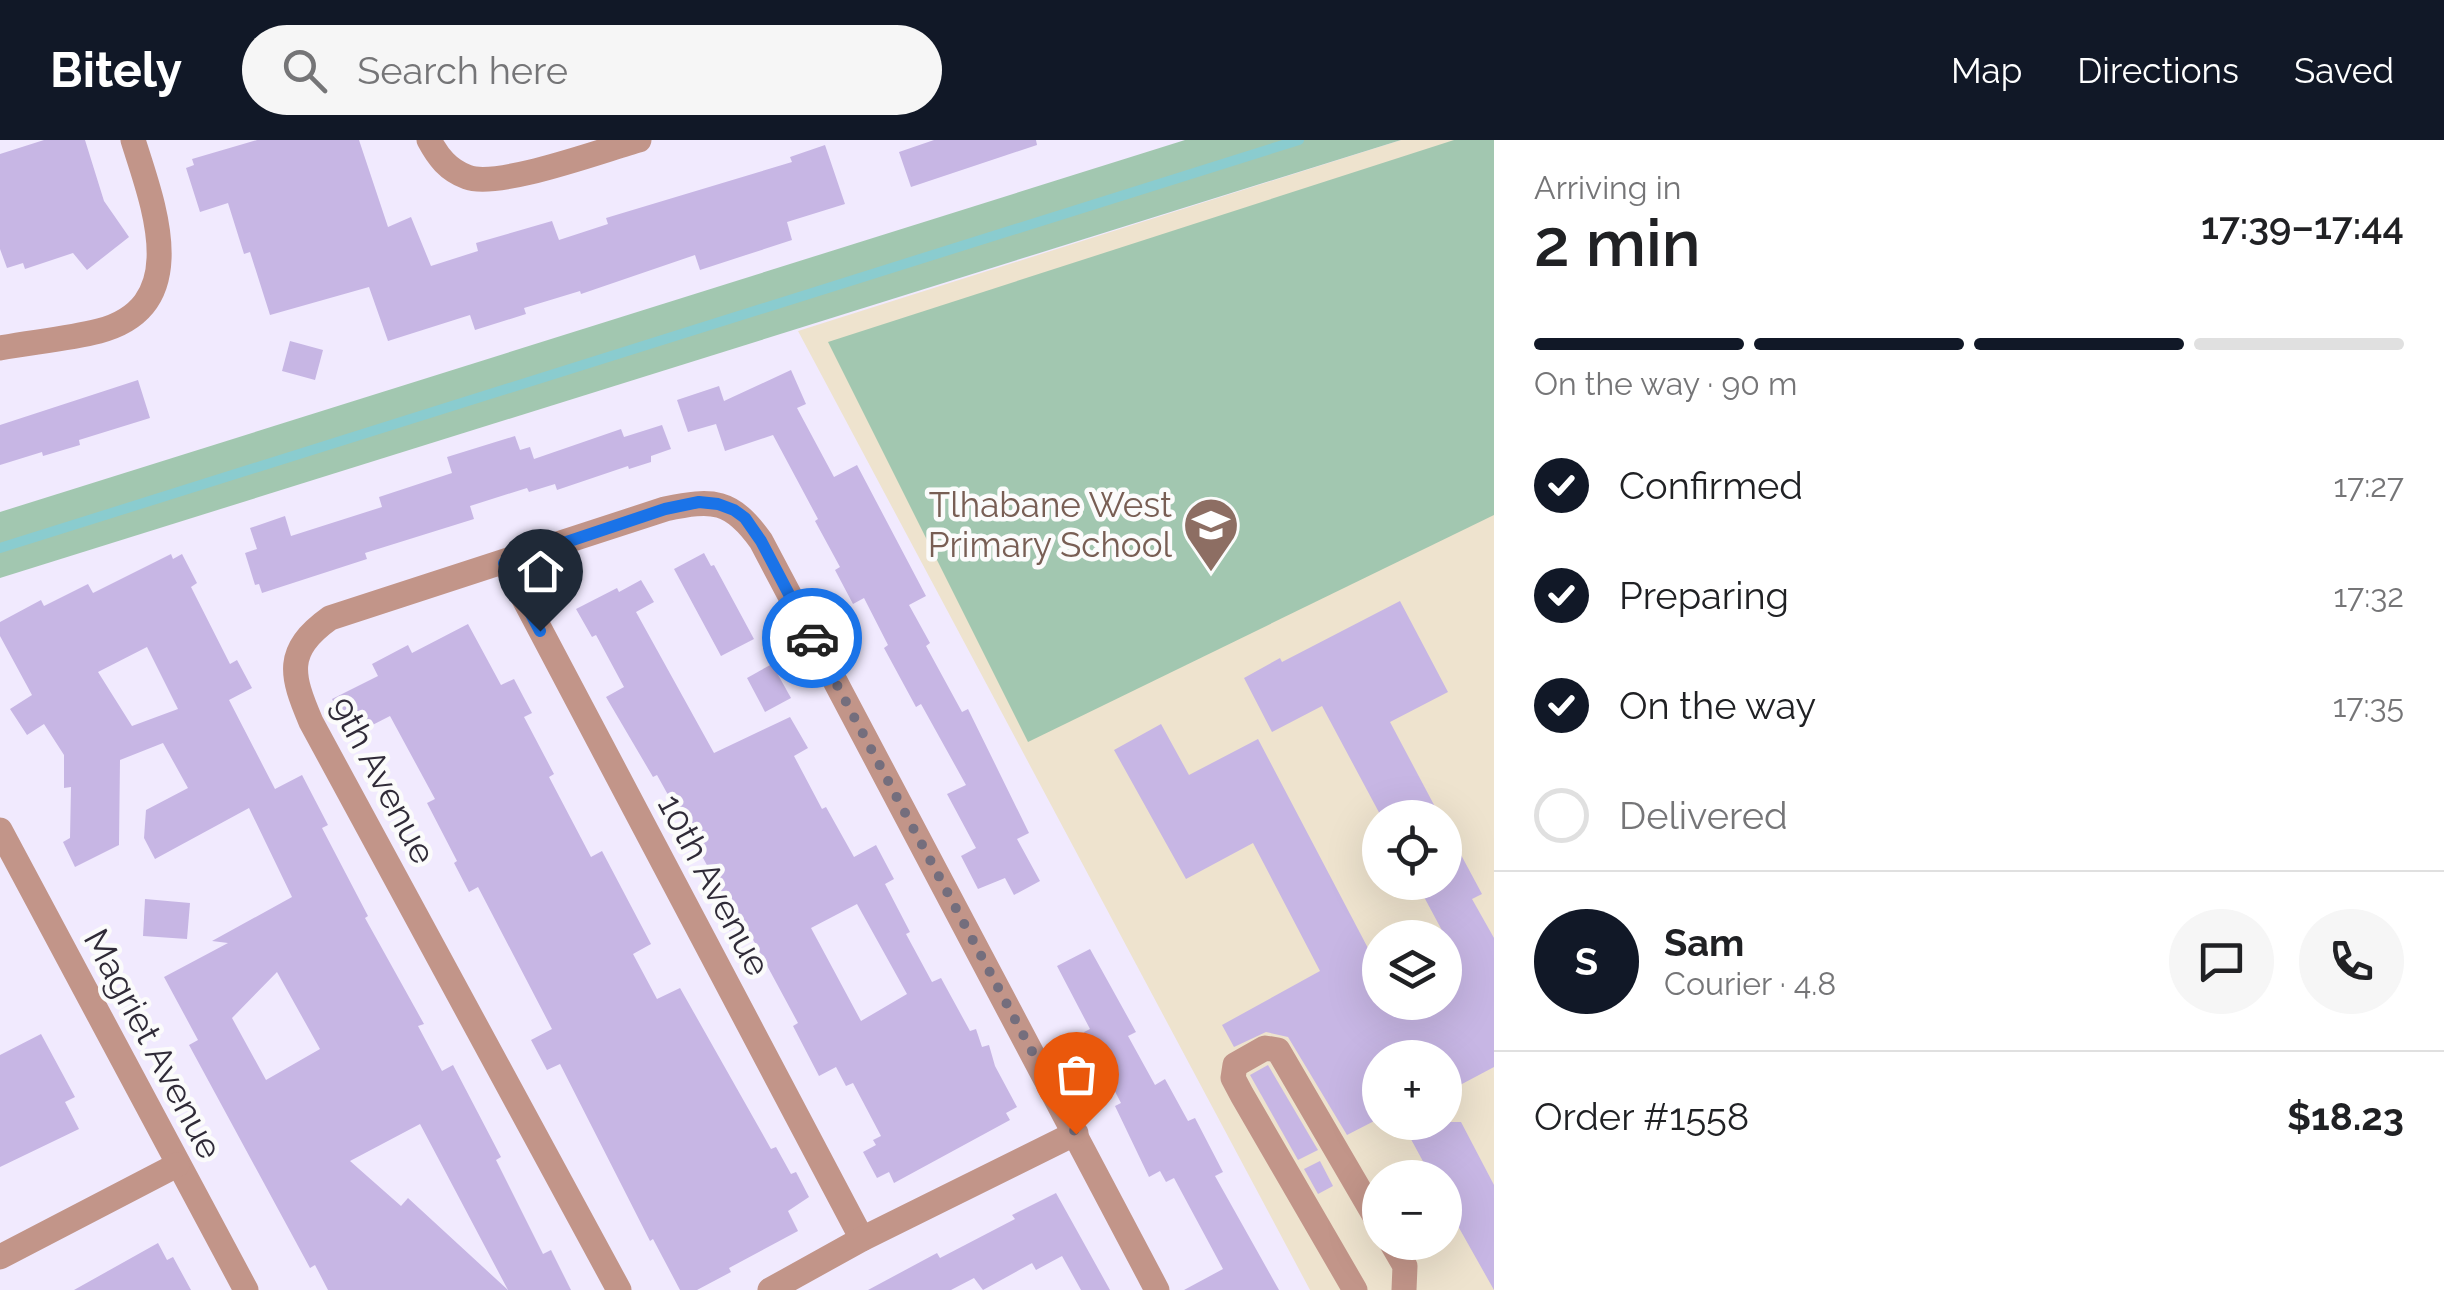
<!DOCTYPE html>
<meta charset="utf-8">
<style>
:root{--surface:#fff;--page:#f6f6f6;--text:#202124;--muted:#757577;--line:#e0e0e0;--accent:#111827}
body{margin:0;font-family:Raleway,sans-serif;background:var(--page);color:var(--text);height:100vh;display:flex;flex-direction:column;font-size:38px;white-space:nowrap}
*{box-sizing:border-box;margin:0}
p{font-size:32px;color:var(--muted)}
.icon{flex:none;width:55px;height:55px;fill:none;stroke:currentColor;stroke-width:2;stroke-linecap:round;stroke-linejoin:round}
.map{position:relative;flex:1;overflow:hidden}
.side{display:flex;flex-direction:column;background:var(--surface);width:950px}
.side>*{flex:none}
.tools{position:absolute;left:1362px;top:660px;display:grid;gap:20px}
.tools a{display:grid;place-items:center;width:100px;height:100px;border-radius:50%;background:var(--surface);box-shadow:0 10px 40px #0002;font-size:50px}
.pin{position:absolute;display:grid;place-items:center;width:85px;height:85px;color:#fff;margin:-102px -42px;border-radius:50% 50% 50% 0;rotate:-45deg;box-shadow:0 0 10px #0007}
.pin .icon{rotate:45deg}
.courier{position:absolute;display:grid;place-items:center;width:100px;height:100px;margin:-50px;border:8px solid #1a73e8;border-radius:50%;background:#fff;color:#222;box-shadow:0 2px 12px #0007}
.headline em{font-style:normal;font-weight:600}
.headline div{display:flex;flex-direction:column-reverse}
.headline{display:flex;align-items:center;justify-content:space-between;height:170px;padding:0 40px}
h1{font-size:65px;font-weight:600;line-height:75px}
.bar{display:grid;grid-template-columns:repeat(4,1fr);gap:15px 10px;align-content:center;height:120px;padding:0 40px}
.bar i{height:12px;border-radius:8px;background:var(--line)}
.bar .on{background:var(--accent)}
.bar p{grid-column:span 4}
.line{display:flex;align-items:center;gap:25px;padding:0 40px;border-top:2px solid var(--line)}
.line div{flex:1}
.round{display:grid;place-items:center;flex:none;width:105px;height:105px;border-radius:52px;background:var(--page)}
ol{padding:0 40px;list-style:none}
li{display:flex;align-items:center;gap:30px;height:110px}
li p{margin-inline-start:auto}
li .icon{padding:10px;border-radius:50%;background:var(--accent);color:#fff;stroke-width:4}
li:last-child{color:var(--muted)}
li i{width:55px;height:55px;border:5px solid var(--line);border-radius:50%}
header{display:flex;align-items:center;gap:60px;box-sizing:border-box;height:140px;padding:0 50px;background:var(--accent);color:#fff}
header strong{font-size:48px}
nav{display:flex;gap:55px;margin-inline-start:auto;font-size:35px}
.search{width:700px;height:90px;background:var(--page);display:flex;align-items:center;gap:25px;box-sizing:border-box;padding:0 35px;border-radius:55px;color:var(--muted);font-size:38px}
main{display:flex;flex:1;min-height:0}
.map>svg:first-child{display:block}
.education{fill:#eee3ce;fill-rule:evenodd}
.green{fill:#a2c7b0}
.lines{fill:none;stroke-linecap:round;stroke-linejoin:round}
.stream{stroke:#8acccf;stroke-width:10}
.building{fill:#c7b6e4;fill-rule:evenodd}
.minor{stroke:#c29589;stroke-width:25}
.done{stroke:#746e7d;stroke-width:10;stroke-dasharray:0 18}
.route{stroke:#1a73e8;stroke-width:12}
.labels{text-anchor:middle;stroke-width:9;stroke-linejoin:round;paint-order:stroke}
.education-label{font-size:35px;fill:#785e54;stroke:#fbfbfb;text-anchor:end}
.street-label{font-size:35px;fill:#302b38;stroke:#fbfbfb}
</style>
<header>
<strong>Bitely</strong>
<div class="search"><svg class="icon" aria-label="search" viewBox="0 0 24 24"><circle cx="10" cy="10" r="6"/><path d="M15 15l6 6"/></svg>Search here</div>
<nav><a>Map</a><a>Directions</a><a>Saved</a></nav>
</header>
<main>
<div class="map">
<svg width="1494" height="1150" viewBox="0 0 1494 1150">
<rect width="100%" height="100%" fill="#f1eafe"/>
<!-- education -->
<path class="education" d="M1401 0H1494V1150H1310L798 191ZM1380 678H1445V742H1380ZM1380 798H1445V862H1380ZM1380 918H1445V982H1380ZM1380 1038H1445V1102H1380Z"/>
<!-- green -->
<g class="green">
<path d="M1185 0H1401L0 438V372Z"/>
<path d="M1454 0H1494V375L1028 602 828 202Z"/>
</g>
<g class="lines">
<!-- stream -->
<path class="stream" d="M0 408 1299 0"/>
</g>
<!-- building -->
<g class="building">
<path d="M44 0H85L104 61 129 97 87 130 73 113 25 129 23 123 7 128 0 109V14Z"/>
<path d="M257 0H359L388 87 411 77 431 126 478 111 476 103 552 81 559 100 608 84 606 78 792 22 790 17 825 5 845 64 787 82 792 100 700 130 695 115 581 154 580 151 524 168 526 174 475 190 470 175 388 201 369 147 270 175 250 112 244 114 228 63 200 72 186 28 194 25 192 19Z"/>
<path d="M934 0H1036L1037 5 911 47 899 12Z"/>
<path d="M290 201 323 210 315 240 282 231Z"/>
<path d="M791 230 806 264 797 268 834 337 857 325 926 456 909 465 930 503 926 506 962 572 968 569 1029 693 1017 699 1040 741 1014 755 1005 738 978 749 961 716 976 708 947 654 966 645 921 564 916 567 884 508 888 505 864 458 853 464 835 430 840 427 815 381 818 379 773 295 725 311 716 284 688 292 677 260 719 246 724 261Z"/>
<path d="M138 240 150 278 79 300 80 305 43 316 42 312 0 325V285Z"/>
<path d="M662 285 671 309 651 316V322L629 329 628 326 557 350 555 344 529 352 527 348 470 366 474 379 365 413 367 419 262 453 259 444 255 445 245 413 257 409 250 388 285 376 291 396 382 367 379 357 452 333 447 317 515 296 520 310 530 307 534 319 621 289 624 297Z"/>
<path d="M704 413 711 426 714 425 754 499 721 516 674 429Z"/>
<path d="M171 414 173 419 182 414 197 443 191 447 230 524 237 520 252 548 229 560 275 649 302 635 328 685 322 688 368 776 365 778 424 884 418 886 442 931 453 925 501 1017 496 1020 543 1114 551 1110 571 1150H508L420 984 350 1021 401 1066 408 1058 508 1150H328L315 1125 310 1128 189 905 198 900 164 837 228 803 212 801 292 757 249 668 155 719 144 698 146 670 188 648 163 603 120 620 119 705 75 727 63 702 70 698 71 647 64 648V615L44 584 27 595 10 569 32 555 0 496V482L41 460 44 466 88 444 93 453ZM147 507 178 569 132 586 98 532ZM277 832 320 909 266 940 232 878Z"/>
<path d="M641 440 654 462 636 472 714 613 790 577 808 608 794 616 822 669 826 667 854 717 876 705 894 739 885 744 910 792 906 794 932 842 941 838 970 891 976 889 982 907 989 905 995 926 1017 967 1006 973 1010 980 894 1043 889 1032 877 1038 863 1012 876 1005 873 1000 881 996 853 943 846 946 836 927 819 936 793 886 798 883 744 783 729 791 717 768 728 763 657 635 653 637 606 557 624 547 596 495 592 497 576 469 617 448 619 452ZM857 764 907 854 861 881 811 788Z"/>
<path d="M1400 461 1448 552 1390 582 1441 678H1382L1322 566 1272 592 1244 538 1280 518 1282 522Z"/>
<path d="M468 484 501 545 514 539 532 573 524 577 554 634 549 637 591 717 602 711 651 804 633 814 657 859 680 848 771 1009 776 1007 791 1034 796 1032 809 1057 788 1071 798 1091 729 1128 731 1132 697 1150H680L653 1099 650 1101 560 924 547 930 531 900 552 889 478 747 469 752 454 723 457 721 427 663 435 659 390 576 351 596 332 559 378 536 372 524 408 505 412 513Z"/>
<path d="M772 524 791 558 765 572 747 538Z"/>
<path d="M1161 584 1189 635 1258 599 1380 831V862H1445V796L1416 742H1445V685L1482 754 1472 759 1494 798V927L1445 953V918H1380V978L1347 995 1288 897 1266 892 1234 907 1222 885 1320 831 1253 703 1186 739 1114 610Z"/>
<path d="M145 759 190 763 187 799 143 796Z"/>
<path d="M1090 809 1136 892 1128 896 1155 945 1165 939 1188 981 1195 978 1223 1032 1215 1036 1279 1150H1184L1223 1129 1174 1038 1166 1042 1160 1031 1149 1037 1115 966 1121 963 1084 892 1090 889 1057 826Z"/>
<path d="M41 894 75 957 65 962 79 989 0 1027V915Z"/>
<path d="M1268 925 1318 1010 1298 1020 1250 935Z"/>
<path d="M1420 982H1461L1494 1045V1150L1445 1063V1038H1432L1406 990Z"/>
<path d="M1320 1021 1333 1046 1318 1054 1304 1029Z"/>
<path d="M1056 1053 1110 1150H1081L1062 1116 1036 1130 1032 1123 983 1150 974 1138 951 1150H868L937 1113 940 1118 1015 1079 1012 1075Z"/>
<path d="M158 1103 167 1120 173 1117 191 1150H74Z"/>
</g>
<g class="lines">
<!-- minor -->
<g class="minor">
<path d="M429 0C438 17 448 30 467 37 498 49 603 10 639 0"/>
<path d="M0 208C33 202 67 199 99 191 194 166 153 64 133 0"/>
<path d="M505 423 862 1099"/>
<path d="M0 690 246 1150"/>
<path d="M1391 1102 1405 1126 1404 1150"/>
<path d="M0 1117 177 1025"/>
<path d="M619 1150 311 582C291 535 284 511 330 478L665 369C713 359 731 359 761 401L1157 1150"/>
<path d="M770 1150 862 1099 1076 993"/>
<path d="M1355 1150 1242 955 1233 938 1235 925 1265 908 1278 910 1380 1085"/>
</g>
</g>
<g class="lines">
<!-- done -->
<path class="done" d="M812 498 1076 994"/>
<!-- route -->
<path class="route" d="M540 491 504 423 665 369 699 362 718 364 734 370 745 378 761 401 812 498"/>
</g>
<!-- icons -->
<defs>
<g id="school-pin" transform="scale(2.875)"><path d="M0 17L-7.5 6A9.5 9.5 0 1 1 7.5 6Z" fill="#8d6e63" stroke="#fbfbfb"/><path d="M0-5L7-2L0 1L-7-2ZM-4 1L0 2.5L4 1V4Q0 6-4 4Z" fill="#fff"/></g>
</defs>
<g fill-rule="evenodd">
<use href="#school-pin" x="1211" y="385"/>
</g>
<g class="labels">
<!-- education labels -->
<g class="education-label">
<text x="1172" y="377">Tlhabane West<tspan x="1172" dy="40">Primary School</tspan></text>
</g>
<!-- street labels -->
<g class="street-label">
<text transform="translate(383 640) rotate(62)" y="12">9th Avenue</text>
<text transform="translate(714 745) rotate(62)" y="12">10th Avenue</text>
<text transform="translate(153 904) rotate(62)" y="12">Magriet Avenue</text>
</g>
</g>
</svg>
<div class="tools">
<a><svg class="icon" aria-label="locate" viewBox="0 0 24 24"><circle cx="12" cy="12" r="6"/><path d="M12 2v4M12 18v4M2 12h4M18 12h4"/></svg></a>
<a><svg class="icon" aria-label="layers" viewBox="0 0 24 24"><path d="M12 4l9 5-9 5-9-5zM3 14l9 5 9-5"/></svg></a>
<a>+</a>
<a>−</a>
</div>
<div class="pin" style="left:1076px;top:994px;background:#ea580c"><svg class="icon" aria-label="bag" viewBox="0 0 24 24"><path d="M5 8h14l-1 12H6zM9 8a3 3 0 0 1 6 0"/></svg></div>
<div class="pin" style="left:540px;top:491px;background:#1f2937"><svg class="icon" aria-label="home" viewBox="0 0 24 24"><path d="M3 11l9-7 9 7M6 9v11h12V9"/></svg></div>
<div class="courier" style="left:812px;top:498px"><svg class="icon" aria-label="car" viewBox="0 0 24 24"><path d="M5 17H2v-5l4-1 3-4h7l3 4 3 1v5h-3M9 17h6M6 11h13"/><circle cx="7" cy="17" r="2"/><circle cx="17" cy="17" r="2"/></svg></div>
</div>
<section class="side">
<div class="headline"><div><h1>2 min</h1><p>Arriving in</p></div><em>17:39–17:44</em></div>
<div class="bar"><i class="on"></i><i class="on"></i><i class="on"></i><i></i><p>On the way · 90 m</p></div>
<ol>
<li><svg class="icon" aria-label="check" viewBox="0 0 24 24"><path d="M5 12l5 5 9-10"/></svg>Confirmed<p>17:27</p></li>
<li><svg class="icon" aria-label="check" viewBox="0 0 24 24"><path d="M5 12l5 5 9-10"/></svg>Preparing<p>17:32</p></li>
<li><svg class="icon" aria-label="check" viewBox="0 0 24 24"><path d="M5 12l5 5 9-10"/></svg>On the way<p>17:35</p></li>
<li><i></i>Delivered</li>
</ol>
<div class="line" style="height:180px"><b class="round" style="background:var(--accent);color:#fff">S</b><div><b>Sam</b><p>Courier · 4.8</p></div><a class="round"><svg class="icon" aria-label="chat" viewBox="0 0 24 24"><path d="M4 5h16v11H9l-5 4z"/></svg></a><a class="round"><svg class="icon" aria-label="phone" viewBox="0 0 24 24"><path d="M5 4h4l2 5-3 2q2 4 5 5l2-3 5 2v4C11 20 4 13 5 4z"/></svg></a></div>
<div class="line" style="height:130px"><div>Order #1558</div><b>$18.23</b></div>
</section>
</main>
